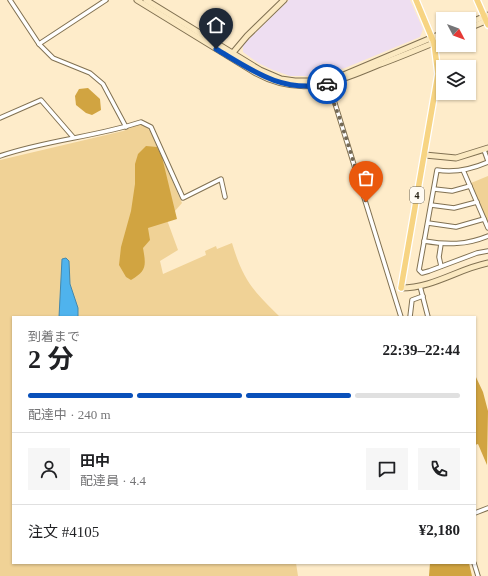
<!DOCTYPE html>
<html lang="ja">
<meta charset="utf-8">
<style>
:root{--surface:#fff;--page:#f6f6f6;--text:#202124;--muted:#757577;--line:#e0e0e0;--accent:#0950ba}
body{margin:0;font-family:"Times New Roman","Noto Sans JP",serif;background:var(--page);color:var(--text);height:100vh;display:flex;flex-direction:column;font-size:15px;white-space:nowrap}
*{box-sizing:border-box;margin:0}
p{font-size:13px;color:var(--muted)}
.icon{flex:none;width:22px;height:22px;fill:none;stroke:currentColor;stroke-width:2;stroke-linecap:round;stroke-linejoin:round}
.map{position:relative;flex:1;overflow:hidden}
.side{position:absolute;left:12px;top:316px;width:464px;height:248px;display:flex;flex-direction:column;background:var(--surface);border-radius:0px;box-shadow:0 1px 3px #0004}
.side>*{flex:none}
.needle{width:26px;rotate:131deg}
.fabs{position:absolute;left:436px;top:12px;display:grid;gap:8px}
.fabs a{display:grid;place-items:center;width:40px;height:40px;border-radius:0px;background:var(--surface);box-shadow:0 1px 3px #0004;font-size:20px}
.pin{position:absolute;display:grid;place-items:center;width:34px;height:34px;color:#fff;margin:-41px -17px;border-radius:50% 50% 50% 0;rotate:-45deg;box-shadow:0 0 4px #0007}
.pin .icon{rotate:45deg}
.courier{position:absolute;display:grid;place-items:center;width:40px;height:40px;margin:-20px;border:3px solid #0950ba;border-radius:50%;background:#fff;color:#222;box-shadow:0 1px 5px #0007}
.summary em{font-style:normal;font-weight:700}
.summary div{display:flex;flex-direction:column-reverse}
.summary{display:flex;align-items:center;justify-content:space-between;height:68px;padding:0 16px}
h1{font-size:26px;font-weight:700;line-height:30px}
.bar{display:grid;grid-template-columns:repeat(4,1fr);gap:6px 4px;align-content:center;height:48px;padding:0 16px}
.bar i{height:5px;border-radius:3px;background:var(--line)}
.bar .selected{background:var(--accent)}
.bar p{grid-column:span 4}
.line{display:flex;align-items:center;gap:10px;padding:0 16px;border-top:1px solid var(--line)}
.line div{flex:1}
.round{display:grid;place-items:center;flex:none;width:42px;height:42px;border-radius:0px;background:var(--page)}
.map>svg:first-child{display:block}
.industrial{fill:#eedef1}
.green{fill:#f0d296}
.forest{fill:#d1a441}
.water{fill:#4fb3ed;stroke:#4488ac}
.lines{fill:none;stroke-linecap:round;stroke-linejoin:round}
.street-casing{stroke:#817152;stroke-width:5.5}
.secondary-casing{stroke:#817152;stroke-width:7}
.primary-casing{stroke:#fff;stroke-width:8}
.street{stroke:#fff;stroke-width:3.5}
.secondary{stroke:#fbe9c1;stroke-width:5}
.primary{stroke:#f7d482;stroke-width:5.5}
.done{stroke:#746955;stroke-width:4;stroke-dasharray:0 7.2}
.route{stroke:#0950ba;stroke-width:5}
.labels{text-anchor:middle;stroke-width:4;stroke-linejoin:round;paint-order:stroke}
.shield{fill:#fffbf4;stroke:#696459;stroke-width:1}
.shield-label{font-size:10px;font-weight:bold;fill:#292316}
</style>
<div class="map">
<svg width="488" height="576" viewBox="0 0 488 576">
<rect width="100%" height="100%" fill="#feecca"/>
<!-- industrial -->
<path class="industrial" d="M289 0H410L423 29 420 37 345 68 314 76H290L273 70 258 63 243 52V45Z"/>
<!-- green -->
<g class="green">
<path d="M141 124 150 130 182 203 167 220 178 250 160 261 163 274 206 255 205 251 216 246 217 249 232 243C243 280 253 291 280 317H13V563H296L298 576H0V160L123 131Z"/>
<path d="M488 176V224L471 183Z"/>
</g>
<!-- forest -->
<g class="forest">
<path d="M88 88 100 99 101 110 92 115 86 113 76 105 75 96 79 89Z"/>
<path d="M146 146 157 147 162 157 177 219 148 228 150 240 143 248C146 265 147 271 131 280L126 277 119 265 121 247 131 211 135 184V164L138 154Z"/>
<path d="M475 375 483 392 488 411 487 465 478 444 475 445Z"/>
<path d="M430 563H469L472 576H429Z"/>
</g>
<!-- water -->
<path class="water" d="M66 258 69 261 70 284 78 308V317H59L62 259Z"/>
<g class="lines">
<!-- street casing -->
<g class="street-casing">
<g id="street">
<path d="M10 0 39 44 53 58 90 73 103 84 126 127"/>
<path d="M39 44 106 0"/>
<path d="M329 84 401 317"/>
<path d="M0 118 41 100 73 137"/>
<path d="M484 150 488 161"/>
<path d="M0 156C46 140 95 137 141 122L151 127 183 198 221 179 225 197"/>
<path d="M488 162C472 169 455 173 437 170L419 270 422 273 429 271 477 253 488 251"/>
<path d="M463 170 488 228"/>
<path d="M434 189 452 191 470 186"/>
<path d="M431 205 454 208 477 202"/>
<path d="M428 223 456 227 484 219"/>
<path d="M424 241C448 245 466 245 488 236"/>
<path d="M441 244 439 257 441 266"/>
<path d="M420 286 428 317"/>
<path d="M410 317 412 300 423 296"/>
<path d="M475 513 488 508"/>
<path d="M474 563 478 576"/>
</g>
</g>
<!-- secondary casing -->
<g class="secondary-casing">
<g id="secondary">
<path d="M137 0 256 73C300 97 335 83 378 65 400 57 421 48 443 39"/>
<path d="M146 0 260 70 281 79 295 81H318L341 76 443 33"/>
<path d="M469 23 488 15"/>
<path d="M469 28 488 20"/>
<path d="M231 55 247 36 284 0"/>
<path d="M425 155 456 158 488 148"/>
<path d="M401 288C433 288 458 269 488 263"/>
</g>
</g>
<!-- primary casing -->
<g class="primary-casing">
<g id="primary">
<path d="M477 0 488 25"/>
<path d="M401 288 438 74 434 43 416 0"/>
</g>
</g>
<!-- street -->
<use href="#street" class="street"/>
<!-- secondary -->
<use href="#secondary" class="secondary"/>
<!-- primary -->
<use href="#primary" class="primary"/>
</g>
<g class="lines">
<!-- done -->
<path class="done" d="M327 84 341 122 366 202"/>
<!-- route -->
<path class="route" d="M216 49C253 71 282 93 327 84"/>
</g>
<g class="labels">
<!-- shield labels -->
<rect class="shield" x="410" y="187" width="14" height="16" rx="3"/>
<g class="shield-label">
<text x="417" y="199">4</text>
</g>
</g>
</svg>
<div class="fabs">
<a><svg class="needle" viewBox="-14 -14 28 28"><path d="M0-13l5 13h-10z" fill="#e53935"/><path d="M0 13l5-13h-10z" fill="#757577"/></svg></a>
<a><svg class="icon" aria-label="layers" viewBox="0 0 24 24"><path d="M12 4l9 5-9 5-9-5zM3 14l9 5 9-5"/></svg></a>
</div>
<div class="pin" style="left:366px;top:202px;background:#ea580c"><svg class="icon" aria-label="bag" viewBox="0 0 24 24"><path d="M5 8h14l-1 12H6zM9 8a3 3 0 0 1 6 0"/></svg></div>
<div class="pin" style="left:216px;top:49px;background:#1f2937"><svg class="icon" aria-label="home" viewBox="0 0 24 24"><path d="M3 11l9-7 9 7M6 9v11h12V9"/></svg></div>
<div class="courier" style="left:327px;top:84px"><svg class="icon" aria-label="car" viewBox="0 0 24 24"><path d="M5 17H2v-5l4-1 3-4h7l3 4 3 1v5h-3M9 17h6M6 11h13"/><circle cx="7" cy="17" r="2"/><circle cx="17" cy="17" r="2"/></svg></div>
<section class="side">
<div class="summary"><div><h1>2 分</h1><p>到着まで</p></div><em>22:39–22:44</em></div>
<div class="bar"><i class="selected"></i><i class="selected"></i><i class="selected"></i><i></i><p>配達中 · 240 m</p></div>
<div class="line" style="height:72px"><a class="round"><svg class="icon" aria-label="person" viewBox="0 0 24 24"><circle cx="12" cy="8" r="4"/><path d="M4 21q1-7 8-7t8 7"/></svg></a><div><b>田中</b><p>配達員 · 4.4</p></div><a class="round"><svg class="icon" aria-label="chat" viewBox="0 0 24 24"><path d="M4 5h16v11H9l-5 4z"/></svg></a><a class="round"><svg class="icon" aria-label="phone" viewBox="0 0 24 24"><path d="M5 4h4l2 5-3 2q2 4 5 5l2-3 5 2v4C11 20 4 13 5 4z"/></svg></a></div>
<div class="line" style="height:52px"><div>注文 #4105</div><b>¥2,180</b></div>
</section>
</div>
